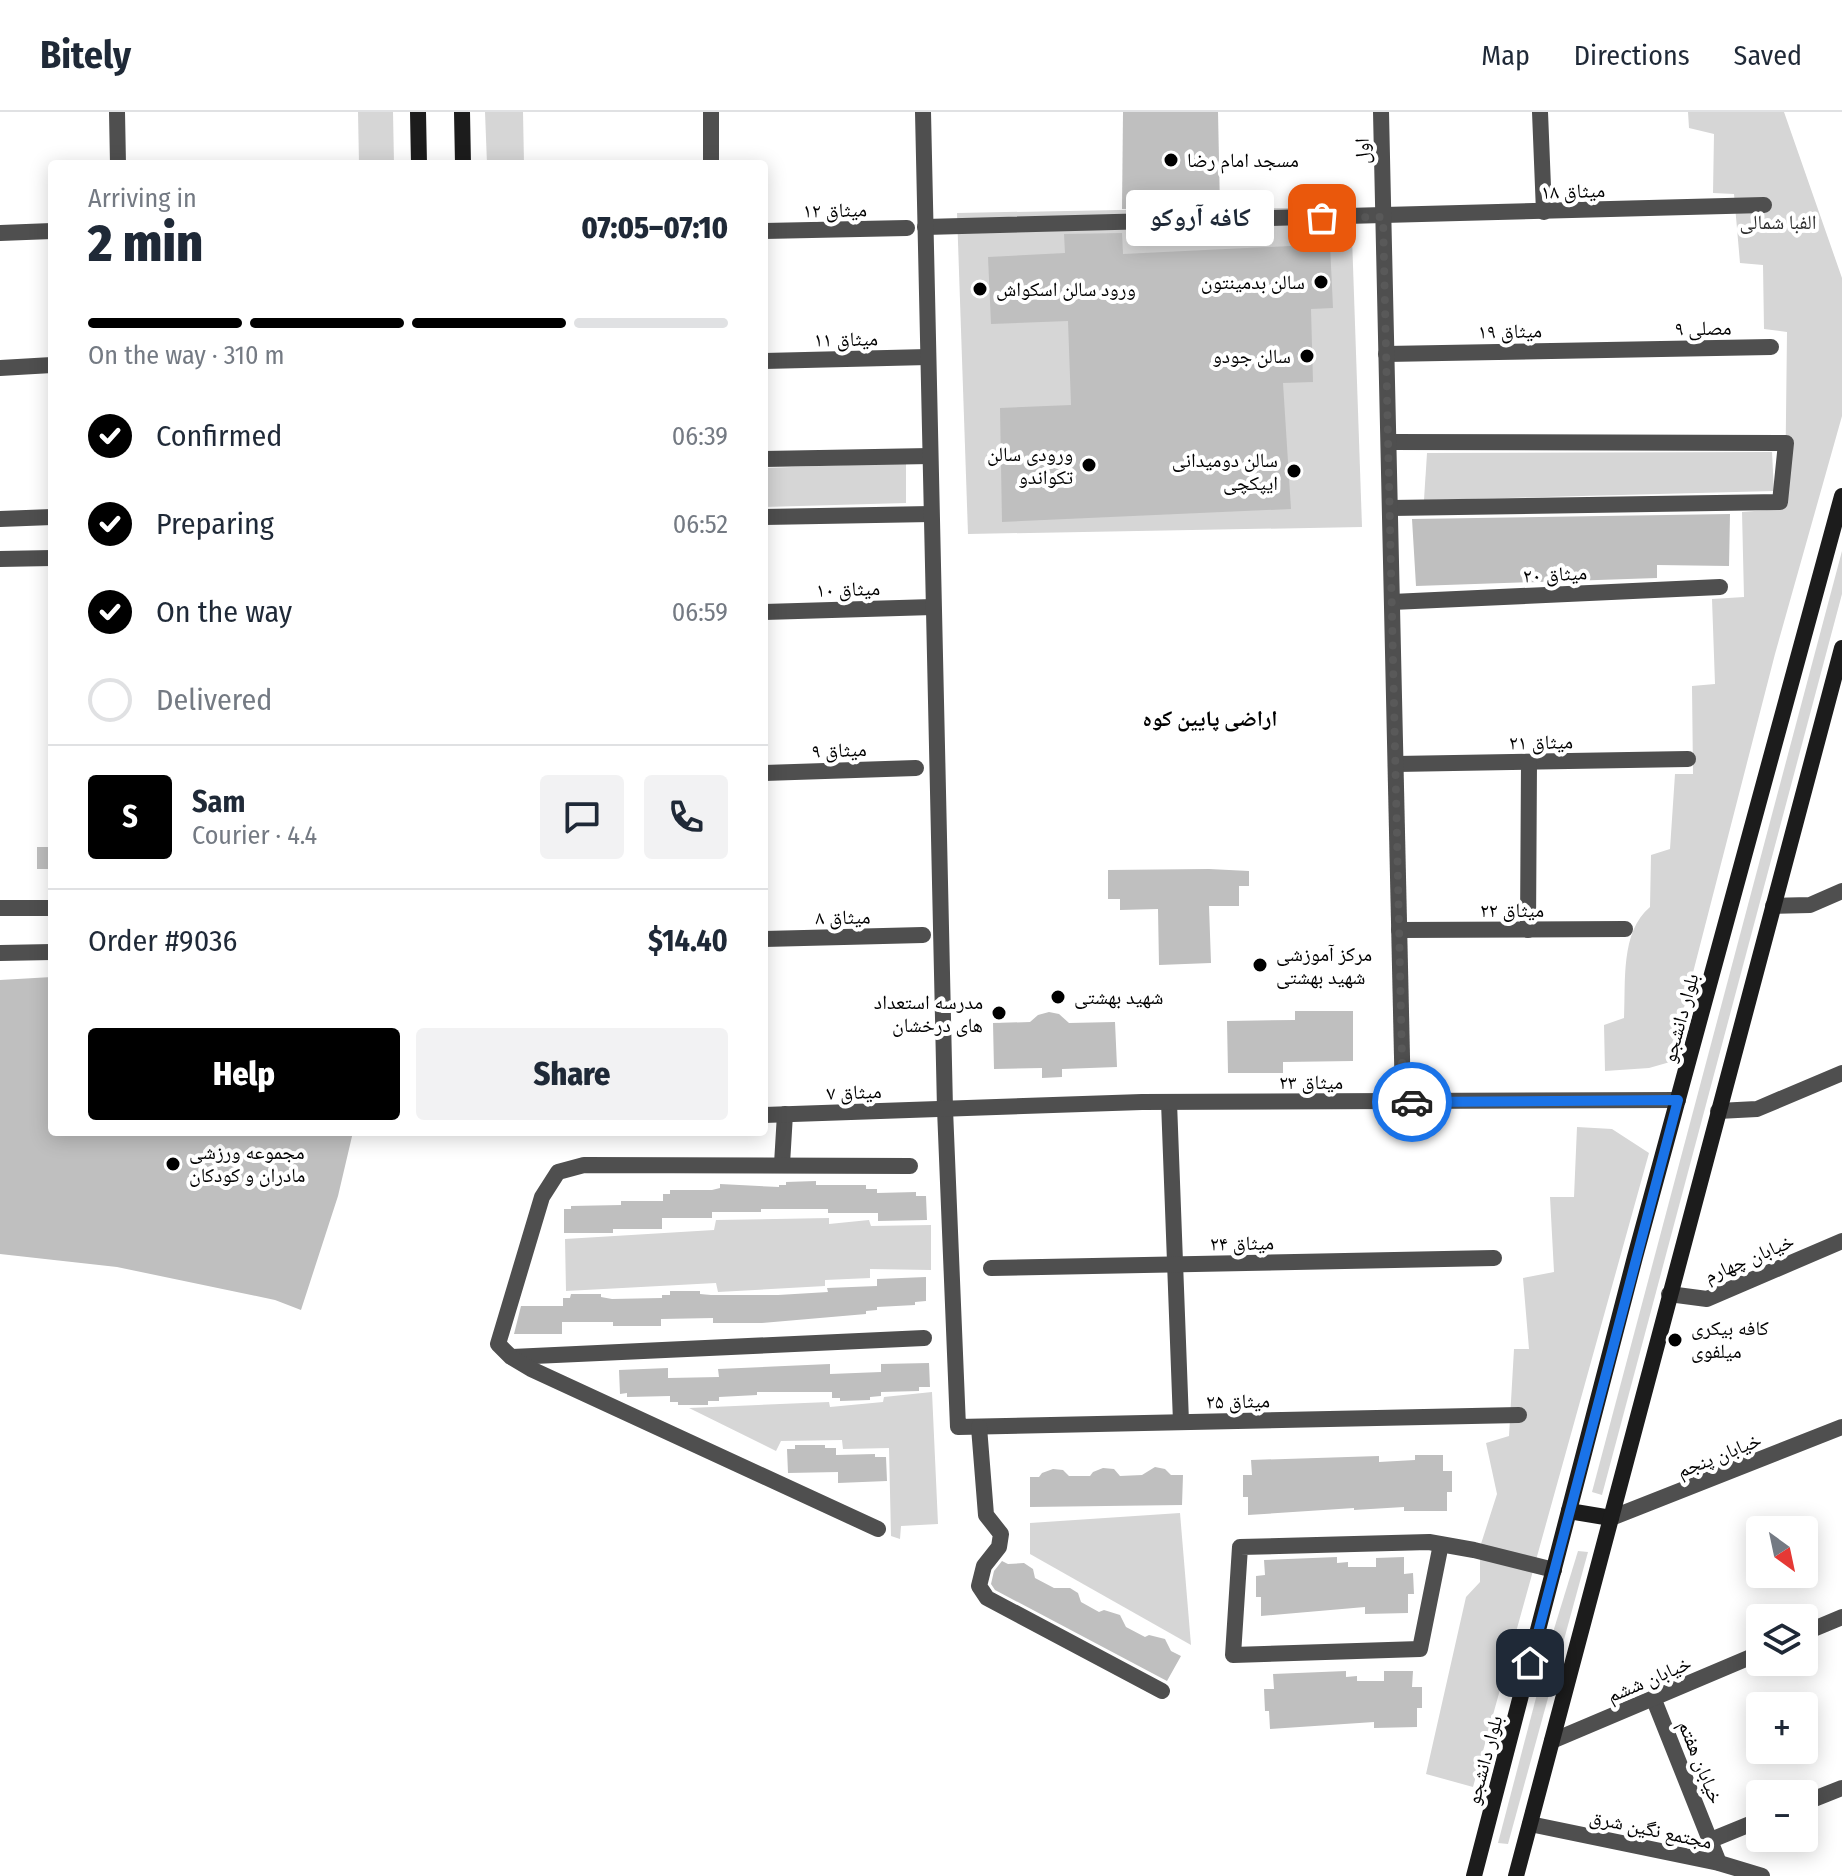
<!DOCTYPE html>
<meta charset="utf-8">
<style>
:root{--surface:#fff;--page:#f2f2f3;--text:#1f2937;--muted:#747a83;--line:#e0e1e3;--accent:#000}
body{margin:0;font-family:"Fira Sans Condensed","Noto Naskh Arabic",sans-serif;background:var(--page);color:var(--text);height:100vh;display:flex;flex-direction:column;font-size:30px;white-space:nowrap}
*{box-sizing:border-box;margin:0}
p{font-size:26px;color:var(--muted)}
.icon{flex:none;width:44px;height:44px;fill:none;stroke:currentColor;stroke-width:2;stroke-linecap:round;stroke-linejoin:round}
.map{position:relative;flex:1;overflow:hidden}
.sheet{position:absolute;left:48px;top:48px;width:720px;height:976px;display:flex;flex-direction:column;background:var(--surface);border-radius:8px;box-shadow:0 4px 20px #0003}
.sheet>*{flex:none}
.needle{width:52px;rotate:147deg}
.tools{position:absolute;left:1746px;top:1404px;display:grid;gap:16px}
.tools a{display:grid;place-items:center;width:72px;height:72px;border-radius:8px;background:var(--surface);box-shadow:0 4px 20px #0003;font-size:40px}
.pin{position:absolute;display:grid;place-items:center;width:68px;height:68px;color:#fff;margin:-34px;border-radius:16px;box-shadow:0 4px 12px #0006}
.courier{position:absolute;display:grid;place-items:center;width:80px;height:80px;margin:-40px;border:6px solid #1a73e8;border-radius:50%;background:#fff;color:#222;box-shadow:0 2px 10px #0007}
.bubble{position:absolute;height:56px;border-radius:8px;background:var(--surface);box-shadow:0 4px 20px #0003;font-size:26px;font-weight:800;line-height:56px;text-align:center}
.overview em{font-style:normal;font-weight:800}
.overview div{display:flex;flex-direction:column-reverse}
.overview{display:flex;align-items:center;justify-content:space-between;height:136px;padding:0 40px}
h1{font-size:52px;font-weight:800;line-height:60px}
.bar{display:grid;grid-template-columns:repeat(4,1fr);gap:12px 8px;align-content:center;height:96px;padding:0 40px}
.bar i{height:10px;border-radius:6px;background:var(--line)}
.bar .active{background:var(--accent)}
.bar p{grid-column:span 4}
.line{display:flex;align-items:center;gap:20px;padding:0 40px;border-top:2px solid var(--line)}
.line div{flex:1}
.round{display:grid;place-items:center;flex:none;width:84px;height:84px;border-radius:8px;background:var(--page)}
ol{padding:0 40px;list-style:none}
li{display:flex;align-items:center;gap:24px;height:88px}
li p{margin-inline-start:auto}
li .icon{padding:8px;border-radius:50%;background:var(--accent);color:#fff;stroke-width:4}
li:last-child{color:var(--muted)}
li i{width:44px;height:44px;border:4px solid var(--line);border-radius:50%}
.cta{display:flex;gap:16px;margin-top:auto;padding:16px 40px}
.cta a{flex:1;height:92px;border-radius:8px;background:var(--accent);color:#fff;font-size:32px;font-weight:800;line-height:92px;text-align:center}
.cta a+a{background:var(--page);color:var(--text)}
header{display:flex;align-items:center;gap:48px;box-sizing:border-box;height:112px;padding:0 40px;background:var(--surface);border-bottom:2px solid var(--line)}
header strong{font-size:38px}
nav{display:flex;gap:44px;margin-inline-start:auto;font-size:28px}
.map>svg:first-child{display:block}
.green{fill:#d6d6d6}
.building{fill:#bfbfbf}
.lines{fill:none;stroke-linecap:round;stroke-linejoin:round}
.minor{stroke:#4f4f4f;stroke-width:16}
.tertiary{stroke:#4f4f4f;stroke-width:16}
.secondary{stroke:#1c1c1c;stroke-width:16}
.done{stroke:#595959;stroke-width:8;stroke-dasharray:0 14.4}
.route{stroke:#1a73e8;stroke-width:10}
.poi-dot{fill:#000;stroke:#fff;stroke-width:3}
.labels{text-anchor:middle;stroke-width:8;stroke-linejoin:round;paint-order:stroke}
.street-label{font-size:20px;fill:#000;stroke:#fff}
.poi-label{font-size:20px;fill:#000;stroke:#fff;text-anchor:start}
.park-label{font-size:20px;fill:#2d2d2d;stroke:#fff}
.neighbourhood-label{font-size:22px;font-weight:bold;fill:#000;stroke:#fff}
</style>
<header>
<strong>Bitely</strong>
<nav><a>Map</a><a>Directions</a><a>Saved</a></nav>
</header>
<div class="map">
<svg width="1842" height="1764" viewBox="0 0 1842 1764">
<rect width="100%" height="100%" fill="#fff"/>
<!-- green -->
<g class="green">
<path d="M358 0H393L394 52H359Z"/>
<path d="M485 0H523L524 52H487Z"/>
<path d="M1688 0H1784L1842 166V304L1775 542 1670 950 1649 956 1605 959 1604 913 1624 906C1626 870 1620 820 1650 795L1651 743 1670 737 1675 662H1693L1692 574 1715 572 1712 487 1744 485 1742 400 1781 397 1785 388 1787 220 1764 217 1763 153 1740 151 1734 82 1713 81 1714 22 1689 16Z"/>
<path d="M1220 96H1351L1362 415 968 422 957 101Z"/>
<path d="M1772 340 1774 379 1424 388 1427 341Z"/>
<path d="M906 351V391L764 395V356Z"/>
<path d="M1842 439V482L1602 1383 1592 1380Z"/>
<path d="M1577 1015 1612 1017 1649 1041 1473 1675 1426 1662 1466 1485 1480 1470V1435L1497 1382 1486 1331 1509 1324 1514 1237H1529L1523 1166 1554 1160 1550 1085H1574Z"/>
<path d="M829 1106V1112L869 1108 871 1114 931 1113V1158L870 1157V1166L825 1168V1174L718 1180 716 1171 566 1179 565 1127 714 1118 716 1108Z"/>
<path d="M932 1280 938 1412 901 1414 900 1427 891 1424 889 1336 843 1337 842 1328 781 1329 776 1339 689 1296 829 1290 830 1295 883 1290 884 1285Z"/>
<path d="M1180 1401 1191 1533 1030 1442V1411Z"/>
<path d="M1578 1439 1588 1440 1508 1732 1498 1731 1554 1517Z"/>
</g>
<!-- building -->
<g class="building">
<path d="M1123 0H1218L1220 96 1122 97Z"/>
<path d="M1122 121 1123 142 1330 132 1333 196 1311 197 1313 270 1283 271 1291 397 1002 410 1000 296 1071 293 1068 209 991 212 988 145 1065 141 1064 122Z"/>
<path d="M1730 402 1729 454 1657 453V466L1416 474 1412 407Z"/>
<rect x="37" y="735" width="15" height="22"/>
<path d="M1209 757 1249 759V774H1239V794H1209L1211 851 1159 853 1158 797 1120 798V787H1108V758Z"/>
<path d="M52 865V1020H353L338 1084 301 1198 275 1188 117 1155 0 1142V868Z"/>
<path d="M1295 899H1353V949L1283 950V961H1228L1227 909 1295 908Z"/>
<path d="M1049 900 1059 902 1069 911 1115 910 1117 955 1062 957V965L1042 966V956L994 957 993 911 1030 910 1038 903Z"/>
<path d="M816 1069V1073H866V1077H877V1081L916 1080V1084H926L927 1108 878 1109V1101H828V1097H761V1100H712V1106H662V1117H613V1121H564V1097H571V1094L621 1093V1089H663V1082H670V1078H712L720 1076V1072L779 1075V1073H786V1070Z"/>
<path d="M926 1165V1189L915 1190V1193L877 1195V1198L866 1199V1202L762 1211H713V1206L661 1207V1214H613V1210H562V1222H514L521 1194H563V1186H570L571 1182H601V1185L612 1187 662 1186V1183H670V1179H700V1182L711 1183H778L828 1180 827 1176 877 1174V1167Z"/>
<path d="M929 1251 930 1275H919V1279L881 1280V1284L870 1285V1288L840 1289V1286H832V1280H757V1283L719 1285V1289H708V1293H678V1290H670V1284L627 1285V1281L620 1282 619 1258 668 1256V1266L719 1265 718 1257 830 1252V1262L881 1260V1252Z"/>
<path d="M795 1333H825V1336H836V1343L875 1342V1345H886L887 1369 838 1371V1360L788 1361 787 1337H795Z"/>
<path d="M1415 1343H1443V1359H1452V1380H1447V1399H1404V1395L1354 1398V1396L1248 1403V1385H1243V1363H1252L1251 1348 1379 1344V1350L1415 1348Z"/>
<path d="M1155 1355 1165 1357 1171 1363H1183L1182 1393 1030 1395V1365H1039L1042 1361 1053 1357 1063 1358 1069 1364H1090L1093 1360 1103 1356 1114 1357 1120 1364 1142 1363Z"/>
<path d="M1337 1445V1451L1348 1450V1455H1376V1446L1404 1445V1462L1413 1461 1414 1482H1408V1501L1365 1502V1495L1261 1504V1485H1256V1464L1265 1463 1264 1448Z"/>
<path d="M1002 1449 1008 1452 1024 1451 1033 1457 1035 1466 1054 1476H1070L1078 1481 1081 1490 1099 1500 1104 1498 1120 1503 1126 1515 1145 1525 1149 1523 1165 1527 1171 1539 1181 1544 1167 1569 995 1478 991 1472 994 1459Z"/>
<path d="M1346 1559V1565L1357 1564V1569H1384V1559H1413L1412 1575H1422V1596H1417V1615L1374 1616V1610L1270 1617 1269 1599H1265L1264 1577H1274L1273 1562Z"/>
</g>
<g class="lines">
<!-- minor -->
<g class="minor">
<path d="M117 0 118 52"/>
<path d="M711 0V52"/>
<path d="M1540 0 1544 100"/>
<path d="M925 115 1764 93"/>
<path d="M764 119 907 116"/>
<path d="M0 121 52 119"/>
<path d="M1386 242 1771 235"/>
<path d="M764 249 928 245"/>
<path d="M0 256 52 253"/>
<path d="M1389 330 1786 331 1780 390 1391 396"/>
<path d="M764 347 930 344"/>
<path d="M764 405 931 402"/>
<path d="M0 447 52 446"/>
<path d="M1392 490 1720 475"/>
<path d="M764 500 933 495"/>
<path d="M1396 652 1688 647"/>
<path d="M764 661 916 656"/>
<path d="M1773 794 1810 793 1842 779"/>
<path d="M0 796H52"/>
<path d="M1399 818 1625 817"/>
<path d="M1528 818 1529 650"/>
<path d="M764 827 923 823"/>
<path d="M0 841 52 840"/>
<path d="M1169 990 1181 1310"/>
<path d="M945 997 958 1315 1519 1303"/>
<path d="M1718 999 1757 997 1842 961"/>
<path d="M782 1052 785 1002"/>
<path d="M991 1156 1494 1146"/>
<path d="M1669 1182 1707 1187 1842 1129"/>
<path d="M512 1245 924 1226"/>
<path d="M979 1315 986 1403 1001 1422 999 1435 984 1454 979 1474 987 1486 1162 1579"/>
<path d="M878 1417 531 1257 511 1245 498 1232 542 1085 558 1060 584 1053 910 1054"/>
<path d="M1441 1432 1420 1537 1233 1543 1240 1435 1429 1430 1474 1438 1554 1458"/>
<path d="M1804 1521 1842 1505"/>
<path d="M1654 1588 1719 1751"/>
<path d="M1552 1629 1760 1541"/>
<path d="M1804 1691 1842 1676"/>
<path d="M1530 1712 1719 1751 1762 1764"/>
<path d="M1711 1728 1760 1708"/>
</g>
<!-- tertiary -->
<g class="tertiary">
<path d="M923 0 945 997"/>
<path d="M1381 0 1403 990"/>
<path d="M0 407 52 405"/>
<path d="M764 1003 1142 990 1678 988"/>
<path d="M1611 1406 1842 1315"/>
</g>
<!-- secondary -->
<g class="secondary">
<path d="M418 0 419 52"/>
<path d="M462 0 463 52"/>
<path d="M1569 1399 1611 1406"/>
<path d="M1474 1764 1635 1145 1842 384"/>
<path d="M1516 1764 1842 536"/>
</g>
</g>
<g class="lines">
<!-- done -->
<path class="done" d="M1322 106 1383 105 1403 990H1412"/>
<!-- route -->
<path class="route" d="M1412 990 1678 988 1530 1551"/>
</g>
<!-- markers -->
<g class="poi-dot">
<circle cx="1171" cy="48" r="8"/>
<circle cx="1321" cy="170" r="8"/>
<circle cx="980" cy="177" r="8"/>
<circle cx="1307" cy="244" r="8"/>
<circle cx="1089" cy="353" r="8"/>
<circle cx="1294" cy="359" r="8"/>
<circle cx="1260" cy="853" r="8"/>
<circle cx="1058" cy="885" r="8"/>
<circle cx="999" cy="901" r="8"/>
<circle cx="173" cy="1052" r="8"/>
<circle cx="1675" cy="1228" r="8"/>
</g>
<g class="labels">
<!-- street labels -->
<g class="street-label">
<text transform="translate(1362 39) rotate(-91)" y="7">اول</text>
<text transform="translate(1573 79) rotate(-2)" y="7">میثاق ۱۸</text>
<text transform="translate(835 98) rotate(-1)" y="7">میثاق ۱۲</text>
<text transform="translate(1703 216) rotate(-1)" y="7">مصلی ۹</text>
<text transform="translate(1510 219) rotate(-1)" y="7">میثاق ۱۹</text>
<text transform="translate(846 227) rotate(-1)" y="7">میثاق ۱۱</text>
<text transform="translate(1555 462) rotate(-3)" y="7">میثاق ۲۰</text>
<text transform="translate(848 477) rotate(-2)" y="7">میثاق ۱۰</text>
<text transform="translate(1541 630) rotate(-1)" y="7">میثاق ۲۱</text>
<text transform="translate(839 638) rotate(-2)" y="7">میثاق ۹</text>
<text x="1512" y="805">میثاق ۲۲</text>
<text transform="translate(843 805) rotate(-1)" y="7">میثاق ۸</text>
<text transform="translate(1680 906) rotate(-75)" y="7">بلوار دانشجو</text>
<text x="1311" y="977">میثاق ۲۳</text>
<text transform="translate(854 980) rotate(-2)" y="7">میثاق ۷</text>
<text transform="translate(1242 1131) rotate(-1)" y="7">میثاق ۲۴</text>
<text transform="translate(1749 1146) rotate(-23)" y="7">خیابان چهارم</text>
<text transform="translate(1238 1289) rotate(-1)" y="7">میثاق ۲۵</text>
<text transform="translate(1719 1343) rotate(-22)" y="7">خیابان پنجم</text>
<text transform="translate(1649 1567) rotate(-23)" y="7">خیابان ششم</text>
<text transform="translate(1484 1648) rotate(-75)" y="7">بلوار دانشجو</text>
<text transform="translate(1701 1650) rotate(68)" y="7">خیابان هفتم</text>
<text transform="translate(1651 1717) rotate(12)" y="7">مجتمع نگین شرق</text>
</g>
<!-- poi labels -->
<g class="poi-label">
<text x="1187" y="55">مسجد امام رضا</text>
<text x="1305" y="177" text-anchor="end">سالن بدمینتون</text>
<text x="996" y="184">ورود سالن اسکواش</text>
<text x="1291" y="251" text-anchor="end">سالن جودو</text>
<text x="1073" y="349" text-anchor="end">ورودی سالن<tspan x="1073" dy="23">تکواندو</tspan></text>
<text x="1278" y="355" text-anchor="end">سالن دومیدانی<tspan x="1278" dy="23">ایپکچی</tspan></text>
<text x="1276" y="849">مرکز آموزشی<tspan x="1276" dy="23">شهید بهشتی</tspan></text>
<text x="1074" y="892">شهید بهشتی</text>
<text x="983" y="897" text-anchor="end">مدرسه استعداد<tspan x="983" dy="23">های درخشان</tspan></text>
<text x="189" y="1047">مجموعه ورزشی<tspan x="189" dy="23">مادران و کودکان</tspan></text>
<text x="1691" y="1223">کافه بیکری<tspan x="1691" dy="23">میلفوی</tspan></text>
</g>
<!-- park labels -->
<g class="park-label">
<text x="1778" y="117">الفبا شمالی</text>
</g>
<!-- neighbourhood labels -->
<g class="neighbourhood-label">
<text x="1210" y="614">اراضی پایین کوه</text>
</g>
</g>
</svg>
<div class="tools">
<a><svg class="needle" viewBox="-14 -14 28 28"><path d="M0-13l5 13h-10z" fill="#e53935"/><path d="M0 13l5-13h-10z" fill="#747a83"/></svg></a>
<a><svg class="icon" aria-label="layers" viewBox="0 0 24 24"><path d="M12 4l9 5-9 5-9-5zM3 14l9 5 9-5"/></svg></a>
<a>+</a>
<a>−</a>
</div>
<div class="pin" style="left:1322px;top:106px;background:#ea580c"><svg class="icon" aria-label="bag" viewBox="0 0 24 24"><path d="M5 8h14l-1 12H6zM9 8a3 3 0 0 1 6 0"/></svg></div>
<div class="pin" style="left:1530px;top:1551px;background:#1f2937"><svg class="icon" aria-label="home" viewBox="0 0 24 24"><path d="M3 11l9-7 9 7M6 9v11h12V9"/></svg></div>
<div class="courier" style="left:1412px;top:990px"><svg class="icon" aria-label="car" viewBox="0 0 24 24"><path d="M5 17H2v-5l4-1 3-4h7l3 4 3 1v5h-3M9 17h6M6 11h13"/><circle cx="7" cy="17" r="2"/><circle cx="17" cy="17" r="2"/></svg></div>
<div class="bubble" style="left:1126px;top:78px;width:148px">کافه آروکو</div>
<section class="sheet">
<div class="overview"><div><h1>2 min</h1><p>Arriving in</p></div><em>07:05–07:10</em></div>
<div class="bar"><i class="active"></i><i class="active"></i><i class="active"></i><i></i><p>On the way · 310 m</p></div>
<ol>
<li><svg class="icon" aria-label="check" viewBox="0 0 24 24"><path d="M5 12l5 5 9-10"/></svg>Confirmed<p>06:39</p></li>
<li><svg class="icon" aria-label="check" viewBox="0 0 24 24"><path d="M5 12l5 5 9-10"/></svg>Preparing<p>06:52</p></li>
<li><svg class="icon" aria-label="check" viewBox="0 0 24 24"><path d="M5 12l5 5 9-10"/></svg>On the way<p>06:59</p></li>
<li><i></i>Delivered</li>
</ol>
<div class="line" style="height:144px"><b class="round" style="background:var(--accent);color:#fff">S</b><div><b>Sam</b><p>Courier · 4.4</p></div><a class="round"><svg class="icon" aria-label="chat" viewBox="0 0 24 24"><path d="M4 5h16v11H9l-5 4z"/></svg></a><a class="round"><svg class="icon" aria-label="phone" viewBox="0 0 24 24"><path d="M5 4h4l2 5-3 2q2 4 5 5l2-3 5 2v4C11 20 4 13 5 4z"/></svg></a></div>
<div class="line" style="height:104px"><div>Order #9036</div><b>$14.40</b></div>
<div class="cta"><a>Help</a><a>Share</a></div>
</section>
</div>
